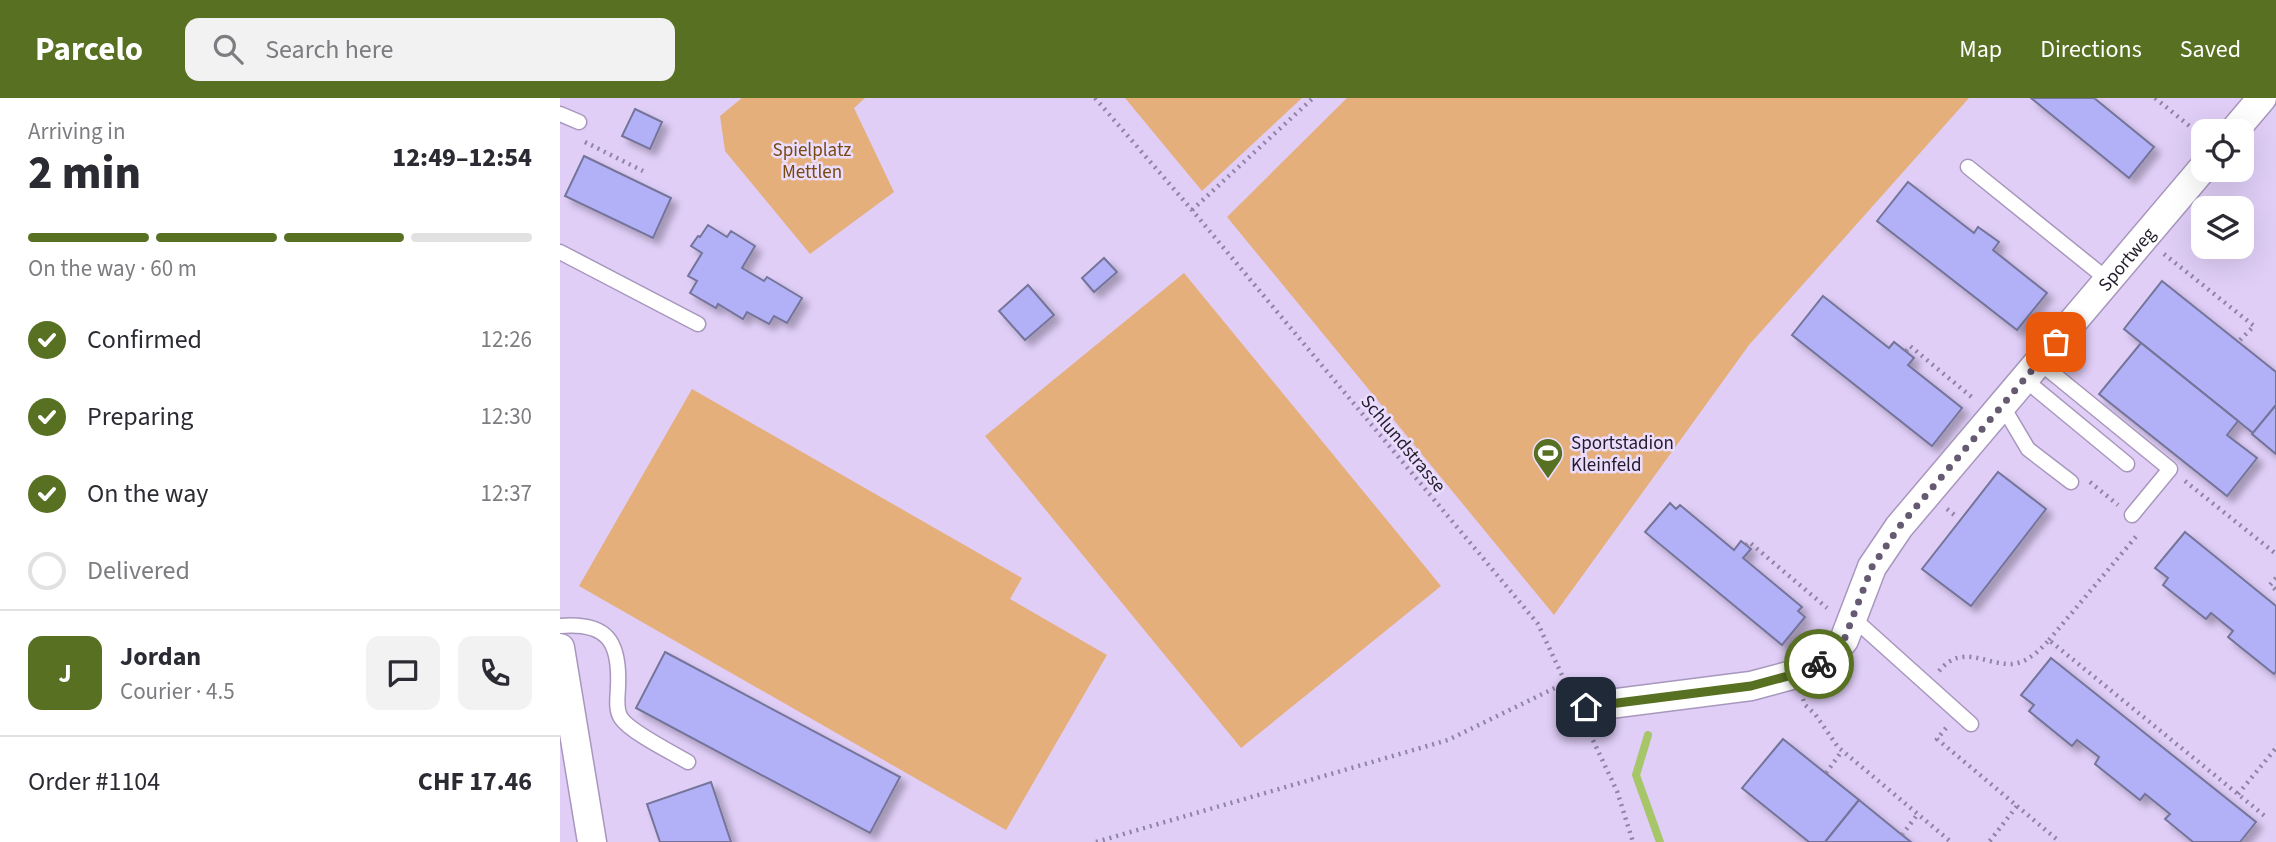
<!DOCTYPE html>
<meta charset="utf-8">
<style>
:root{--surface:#fff;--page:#f2f2f3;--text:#2b2b33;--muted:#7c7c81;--line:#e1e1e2;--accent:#587021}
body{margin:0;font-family:"Source Sans 3",sans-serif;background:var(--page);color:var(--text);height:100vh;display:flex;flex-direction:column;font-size:26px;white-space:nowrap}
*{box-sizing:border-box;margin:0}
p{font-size:23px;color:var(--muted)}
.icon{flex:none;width:38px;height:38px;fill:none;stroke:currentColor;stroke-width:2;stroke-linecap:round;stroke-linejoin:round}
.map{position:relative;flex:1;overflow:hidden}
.sheet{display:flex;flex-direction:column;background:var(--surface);width:560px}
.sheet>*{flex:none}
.tools{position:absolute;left:1631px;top:21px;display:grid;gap:14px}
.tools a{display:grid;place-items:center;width:63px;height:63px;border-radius:14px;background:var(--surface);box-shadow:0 7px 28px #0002;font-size:35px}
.pin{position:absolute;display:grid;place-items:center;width:60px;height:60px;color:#fff;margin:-30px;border-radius:14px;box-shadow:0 4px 10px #0006}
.courier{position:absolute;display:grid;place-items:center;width:70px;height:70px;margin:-35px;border:5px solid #587021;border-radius:50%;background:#fff;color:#222;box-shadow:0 2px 9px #0007}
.overview em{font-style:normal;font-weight:800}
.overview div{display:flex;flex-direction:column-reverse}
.overview{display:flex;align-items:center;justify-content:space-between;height:119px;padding:0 28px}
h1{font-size:46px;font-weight:800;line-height:52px}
.bar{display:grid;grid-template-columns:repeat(4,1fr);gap:10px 7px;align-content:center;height:84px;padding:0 28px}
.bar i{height:9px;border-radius:5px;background:var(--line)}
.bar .on{background:var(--accent)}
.bar p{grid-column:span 4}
.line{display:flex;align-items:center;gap:18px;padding:0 28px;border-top:2px solid var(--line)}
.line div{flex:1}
.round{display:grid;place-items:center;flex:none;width:74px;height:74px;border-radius:14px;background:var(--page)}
ol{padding:0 28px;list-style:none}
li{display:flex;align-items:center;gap:21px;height:77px}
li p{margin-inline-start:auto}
li .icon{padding:7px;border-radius:50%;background:var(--accent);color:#fff;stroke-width:4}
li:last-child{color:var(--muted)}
li i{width:38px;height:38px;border:4px solid var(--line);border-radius:50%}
header{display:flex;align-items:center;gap:42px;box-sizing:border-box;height:98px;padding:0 35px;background:var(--accent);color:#fff}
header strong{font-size:33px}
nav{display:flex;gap:38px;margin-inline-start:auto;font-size:24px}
.search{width:490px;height:63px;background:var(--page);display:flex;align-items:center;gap:18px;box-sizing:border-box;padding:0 24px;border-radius:14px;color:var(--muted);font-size:26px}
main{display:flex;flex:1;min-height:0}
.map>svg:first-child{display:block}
.green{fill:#e5af7c}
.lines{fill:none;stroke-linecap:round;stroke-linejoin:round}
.stream{stroke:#a7c66a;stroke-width:8}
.building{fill:#b2b1f7;stroke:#74749a;stroke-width:2;filter:url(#shadow)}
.lane-casing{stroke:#a897bd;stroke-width:17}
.street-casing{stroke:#a897bd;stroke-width:31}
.path{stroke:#9183a2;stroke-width:4.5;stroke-dasharray:2 5;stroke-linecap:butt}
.lane{stroke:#fff;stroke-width:14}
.street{stroke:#fff;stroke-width:28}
.done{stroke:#655a72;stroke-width:7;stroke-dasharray:0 12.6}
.route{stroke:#587021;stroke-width:9}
.labels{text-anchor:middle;stroke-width:5;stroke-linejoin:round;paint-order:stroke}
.park-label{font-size:19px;fill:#784911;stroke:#ebddfe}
.street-label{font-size:19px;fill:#231c2b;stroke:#ebddfe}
.poi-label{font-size:19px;fill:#231c2b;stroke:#ebddfe;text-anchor:start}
</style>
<header>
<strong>Parcelo</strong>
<div class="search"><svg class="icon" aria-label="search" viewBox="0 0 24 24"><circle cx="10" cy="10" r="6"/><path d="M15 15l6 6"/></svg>Search here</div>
<nav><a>Map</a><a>Directions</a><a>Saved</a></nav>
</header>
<main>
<section class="sheet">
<div class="overview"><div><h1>2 min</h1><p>Arriving in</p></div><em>12:49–12:54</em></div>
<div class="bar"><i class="on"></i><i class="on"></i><i class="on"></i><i></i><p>On the way · 60 m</p></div>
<ol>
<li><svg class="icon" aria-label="check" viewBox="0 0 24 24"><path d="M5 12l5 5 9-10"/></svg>Confirmed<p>12:26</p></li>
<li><svg class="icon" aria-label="check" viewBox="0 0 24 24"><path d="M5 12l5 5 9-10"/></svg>Preparing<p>12:30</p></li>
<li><svg class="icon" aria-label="check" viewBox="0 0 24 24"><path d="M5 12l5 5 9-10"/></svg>On the way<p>12:37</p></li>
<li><i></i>Delivered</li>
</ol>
<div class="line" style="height:126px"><b class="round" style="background:var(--accent);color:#fff">J</b><div><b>Jordan</b><p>Courier · 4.5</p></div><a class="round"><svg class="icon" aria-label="chat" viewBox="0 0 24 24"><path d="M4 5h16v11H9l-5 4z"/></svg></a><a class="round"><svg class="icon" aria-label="phone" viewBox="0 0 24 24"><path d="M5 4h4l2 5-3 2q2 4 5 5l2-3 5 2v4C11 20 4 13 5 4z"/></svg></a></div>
<div class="line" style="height:91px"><div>Order #1104</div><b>CHF 17.46</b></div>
</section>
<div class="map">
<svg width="1716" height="744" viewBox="0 0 1716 744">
<defs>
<filter id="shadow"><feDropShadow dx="6" dy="6" stdDeviation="3.5" flood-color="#0004"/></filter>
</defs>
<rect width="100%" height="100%" fill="#e0cef7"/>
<!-- green -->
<g class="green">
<path d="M182 0H305L294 10 334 94 250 156 165 53 160 18Z"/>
<path d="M565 0H742L642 93Z"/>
<path d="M787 0H1409L1189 247 994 517 667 119Z"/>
<path d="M624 175 881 488 681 650 425 338Z"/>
<path d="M132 291 462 480 450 501 547 557 446 732 19 488Z"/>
</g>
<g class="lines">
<!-- stream -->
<path class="stream" d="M1088 637 1076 677 1100 744"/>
</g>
<!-- building -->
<g class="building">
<path d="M1471 0H1534L1594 49 1569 80Z"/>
<path d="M75 11 102 24 90 51 62 38Z"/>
<path d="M24 58 111 100 93 140 5 98Z"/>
<path d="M1348 84 1414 135 1418 129 1439 144 1433 152 1487 195 1457 232 1317 123Z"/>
<path d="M148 127 167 139 171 133 195 148 182 170 204 183 207 179 242 200 227 225 214 218 209 226 187 214 183 221 158 206 156 210 130 195 137 183 128 178 142 155 131 148 138 138 140 139Z"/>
<path d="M544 160 557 174 534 194 522 180Z"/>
<path d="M1602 183 1716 274V307L1693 335 1564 231Z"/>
<path d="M468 187 494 217 465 242 439 213Z"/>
<path d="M1263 198 1329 250 1334 244 1354 260 1348 267 1402 310 1372 348 1232 237Z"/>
<path d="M1581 245 1678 323 1667 337 1697 360 1667 398 1539 296Z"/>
<path d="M1716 307V356L1692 336Z"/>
<path d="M1438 374 1486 411 1411 508 1362 471Z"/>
<path d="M1110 405 1116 411 1120 407 1174 452 1181 443 1191 451 1183 460 1242 509 1238 513 1245 519 1222 547 1085 434Z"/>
<path d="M1625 434 1716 508V573L1714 576 1668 539 1673 533 1651 515 1646 521 1603 487 1608 480 1595 470Z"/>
<path d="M105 554 340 679 310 735 76 610Z"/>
<path d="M1491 560 1696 724 1680 744H1633L1605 721 1610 716 1585 696 1580 702 1535 666 1539 659 1517 642 1512 648 1469 613 1474 607 1461 597Z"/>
<path d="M1223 641 1299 702 1265 744H1249L1182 690Z"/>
<path d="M151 684 171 744H100L87 706Z"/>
<path d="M1299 702 1342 737 1351 744H1265Z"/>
</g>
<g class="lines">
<!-- lane casing -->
<g class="lane-casing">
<g id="lane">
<path d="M0 16 19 24"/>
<path d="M1408 69 1548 182"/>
<path d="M0 154 138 226"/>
<path d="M1479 264 1610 371 1572 417"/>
<path d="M1464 281 1567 366"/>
<path d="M1442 307 1468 351 1511 384"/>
<path d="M1293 520 1411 626"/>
<path d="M0 528C47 524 60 543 58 588 58 598 55 611 61 620 70 634 113 655 128 664"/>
</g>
</g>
<!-- street casing -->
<g class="street-casing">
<g id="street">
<path d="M1674 33 1702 0"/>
<path d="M0 550 32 744"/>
<path id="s1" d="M1026 609 1191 588 1243 574 1264 564 1284 542 1312 469 1339 429 1643 70"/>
</g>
</g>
<!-- path -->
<g class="path">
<path d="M535 0 632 112 978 526 1008 590"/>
<path d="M1595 0 1643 39"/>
<path d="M1535 1 1536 0"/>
<path d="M25 44 83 73"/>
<path d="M632 112 753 0"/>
<path d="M1604 156 1694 228 1678 244"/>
<path d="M1346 253 1350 248 1414 301"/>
<path d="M1625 383 1716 456"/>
<path d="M1530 384 1558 407"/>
<path d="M1387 411 1397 419"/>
<path d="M1186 447 1189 444 1267 510"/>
<path d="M1716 480 1710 487 1716 492"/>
<path d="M1489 542 1579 435"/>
<path d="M1379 573C1402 545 1425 567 1452 566 1467 565 1480 552 1489 542L1706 719"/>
<path d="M1243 601 1245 607 1255 616 1278 649 1391 744"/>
<path d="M1386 630 1377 641 1457 708 1429 744"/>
<path d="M1030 636 1057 693 1073 744"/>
<path d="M1266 675 1282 653"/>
<path d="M1678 696 1716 650"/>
<path d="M1457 708 1500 744"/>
<path d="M1342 737 1357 717"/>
<path d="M536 744 888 642 1005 585"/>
</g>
<!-- lane -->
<use href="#lane" class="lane"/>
<!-- street -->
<use href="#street" class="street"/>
</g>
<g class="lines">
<!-- done -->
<path class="done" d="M1259 566 1273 556 1284 542 1312 469 1339 429 1496 244"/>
<!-- route -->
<path class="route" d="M1026 609 1191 588 1243 574 1259 566"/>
</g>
<!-- icons -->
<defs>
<g id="stadium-pin" transform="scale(1.575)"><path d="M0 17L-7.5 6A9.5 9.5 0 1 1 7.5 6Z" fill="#587021" stroke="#ebddfe"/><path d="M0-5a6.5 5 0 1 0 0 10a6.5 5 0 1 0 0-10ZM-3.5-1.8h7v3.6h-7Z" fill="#fff"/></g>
</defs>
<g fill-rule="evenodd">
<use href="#stadium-pin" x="988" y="355"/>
</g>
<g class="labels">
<!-- park labels -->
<g class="park-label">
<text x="252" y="58">Spielplatz<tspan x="252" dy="22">Mettlen</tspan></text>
</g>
<!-- street labels -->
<g class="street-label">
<text dy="7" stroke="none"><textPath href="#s1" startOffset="751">Sportweg</textPath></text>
<text transform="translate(844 345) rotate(50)" y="7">Schlundstrasse</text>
</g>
<!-- poi labels -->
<g class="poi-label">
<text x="1011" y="351">Sportstadion<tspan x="1011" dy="22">Kleinfeld</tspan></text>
</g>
</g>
</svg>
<div class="tools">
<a><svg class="icon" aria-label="locate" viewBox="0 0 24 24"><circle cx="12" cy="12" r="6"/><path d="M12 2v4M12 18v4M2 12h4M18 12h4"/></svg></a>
<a><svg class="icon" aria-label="layers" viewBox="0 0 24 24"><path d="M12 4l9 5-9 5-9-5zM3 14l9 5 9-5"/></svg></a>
</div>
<div class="pin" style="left:1496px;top:244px;background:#ea580c"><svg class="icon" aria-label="bag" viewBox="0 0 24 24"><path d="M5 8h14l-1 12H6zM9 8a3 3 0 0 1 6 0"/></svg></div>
<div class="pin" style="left:1026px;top:609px;background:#1f2937"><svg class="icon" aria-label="home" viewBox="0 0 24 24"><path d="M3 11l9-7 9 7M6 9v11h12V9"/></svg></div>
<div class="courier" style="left:1259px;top:566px"><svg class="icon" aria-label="bike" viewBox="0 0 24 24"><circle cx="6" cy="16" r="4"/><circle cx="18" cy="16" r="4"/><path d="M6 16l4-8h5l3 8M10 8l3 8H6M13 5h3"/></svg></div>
</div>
</main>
